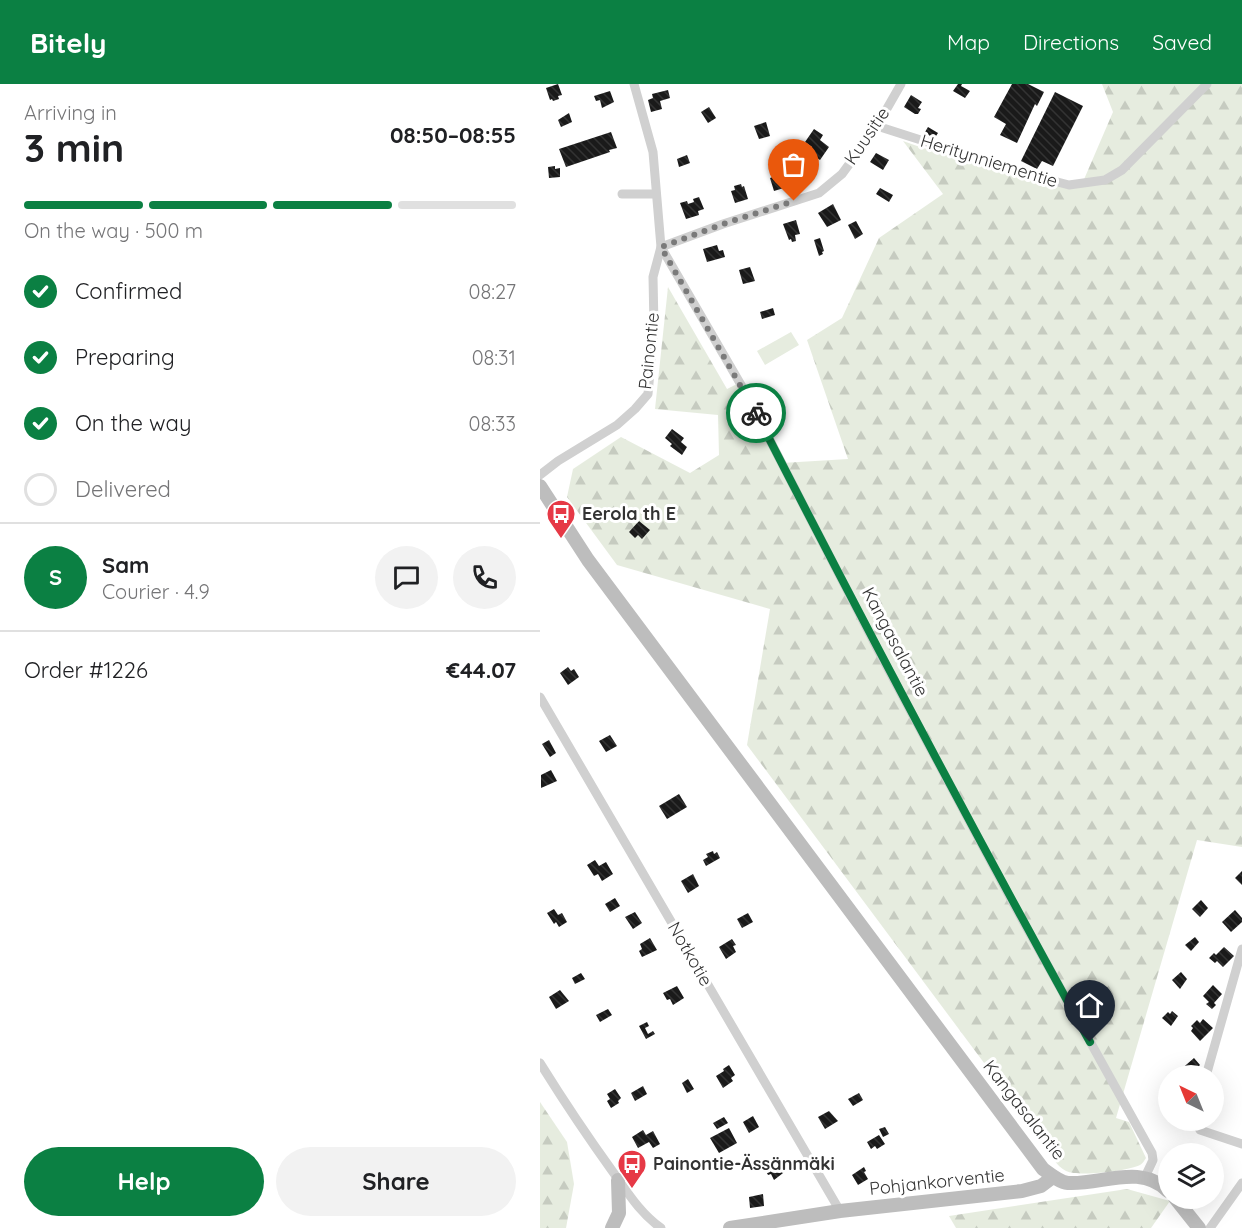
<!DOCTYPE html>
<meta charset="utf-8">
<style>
:root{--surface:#fff;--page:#f2f2f2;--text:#202124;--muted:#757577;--line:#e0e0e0;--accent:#0b8043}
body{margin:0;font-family:Quicksand,sans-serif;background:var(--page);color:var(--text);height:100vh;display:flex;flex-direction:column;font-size:22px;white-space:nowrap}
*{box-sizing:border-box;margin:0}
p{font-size:20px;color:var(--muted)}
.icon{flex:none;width:33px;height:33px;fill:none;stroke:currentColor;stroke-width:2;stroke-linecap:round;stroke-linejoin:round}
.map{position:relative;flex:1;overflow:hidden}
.details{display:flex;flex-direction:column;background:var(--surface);width:540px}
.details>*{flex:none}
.needle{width:39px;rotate:317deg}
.fabs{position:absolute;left:618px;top:981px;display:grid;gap:12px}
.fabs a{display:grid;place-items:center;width:66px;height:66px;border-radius:50%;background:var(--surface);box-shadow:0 6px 24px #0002;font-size:30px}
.pin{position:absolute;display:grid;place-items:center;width:51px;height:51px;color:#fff;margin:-62px -26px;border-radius:50% 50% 50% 0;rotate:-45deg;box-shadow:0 0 6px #0007}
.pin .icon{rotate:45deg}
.courier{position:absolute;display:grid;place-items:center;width:60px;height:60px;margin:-30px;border:4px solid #0b8043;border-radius:50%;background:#fff;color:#222;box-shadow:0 2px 8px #0007}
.head em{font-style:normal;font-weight:700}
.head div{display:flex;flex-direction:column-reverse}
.head{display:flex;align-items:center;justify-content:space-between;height:102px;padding:0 24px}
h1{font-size:39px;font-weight:700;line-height:45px}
.bar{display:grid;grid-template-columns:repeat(4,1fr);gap:9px 6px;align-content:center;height:72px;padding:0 24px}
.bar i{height:8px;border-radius:4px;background:var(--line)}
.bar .current{background:var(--accent)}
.bar p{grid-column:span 4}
.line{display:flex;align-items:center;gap:15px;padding:0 24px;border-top:2px solid var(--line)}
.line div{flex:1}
.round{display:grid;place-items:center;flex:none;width:63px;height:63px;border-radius:32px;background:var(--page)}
ol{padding:0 24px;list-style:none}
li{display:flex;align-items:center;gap:18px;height:66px}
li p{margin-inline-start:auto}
li .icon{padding:6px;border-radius:50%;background:var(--accent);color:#fff;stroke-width:4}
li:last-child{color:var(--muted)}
li i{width:33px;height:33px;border:3px solid var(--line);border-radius:50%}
.button{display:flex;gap:12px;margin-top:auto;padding:12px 24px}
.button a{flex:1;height:69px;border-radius:36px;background:var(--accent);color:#fff;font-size:24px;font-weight:700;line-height:69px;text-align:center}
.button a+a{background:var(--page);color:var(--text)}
header{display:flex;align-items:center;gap:36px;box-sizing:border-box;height:84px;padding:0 30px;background:var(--accent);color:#fff}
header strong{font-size:28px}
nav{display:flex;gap:33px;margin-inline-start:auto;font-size:21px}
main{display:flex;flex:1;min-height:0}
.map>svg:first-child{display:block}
.grass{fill:#e6ecdf}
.forest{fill:url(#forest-firs)}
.building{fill:url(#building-back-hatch)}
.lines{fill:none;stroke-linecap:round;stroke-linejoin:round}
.street{stroke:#d0d0d0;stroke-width:9}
.secondary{stroke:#bdbdbd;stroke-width:14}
.done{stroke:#7a7a7a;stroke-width:6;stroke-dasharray:0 10.8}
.route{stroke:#0b8043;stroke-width:8}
.labels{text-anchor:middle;stroke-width:6;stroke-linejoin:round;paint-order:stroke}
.street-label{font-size:18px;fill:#333;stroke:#fff}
.poi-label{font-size:18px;font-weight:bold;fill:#333;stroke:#fff;text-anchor:start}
</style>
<header>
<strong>Bitely</strong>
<nav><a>Map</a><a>Directions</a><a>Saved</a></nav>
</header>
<main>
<section class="details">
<div class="head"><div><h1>3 min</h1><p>Arriving in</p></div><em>08:50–08:55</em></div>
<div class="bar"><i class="current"></i><i class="current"></i><i class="current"></i><i></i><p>On the way · 500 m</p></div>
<ol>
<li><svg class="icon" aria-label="check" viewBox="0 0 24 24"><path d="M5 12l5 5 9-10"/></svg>Confirmed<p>08:27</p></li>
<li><svg class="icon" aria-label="check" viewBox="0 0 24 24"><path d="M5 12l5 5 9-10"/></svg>Preparing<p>08:31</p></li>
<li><svg class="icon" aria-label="check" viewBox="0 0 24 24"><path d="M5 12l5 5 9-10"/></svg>On the way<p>08:33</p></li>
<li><i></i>Delivered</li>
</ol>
<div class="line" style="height:108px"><b class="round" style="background:var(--accent);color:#fff">S</b><div><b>Sam</b><p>Courier · 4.9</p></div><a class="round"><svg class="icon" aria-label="chat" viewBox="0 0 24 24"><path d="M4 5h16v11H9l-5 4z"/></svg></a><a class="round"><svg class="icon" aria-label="phone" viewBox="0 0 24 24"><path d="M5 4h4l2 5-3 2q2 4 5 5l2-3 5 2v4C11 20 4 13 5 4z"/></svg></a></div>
<div class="line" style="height:78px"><div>Order #1226</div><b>€44.07</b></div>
<div class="button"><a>Help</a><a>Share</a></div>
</section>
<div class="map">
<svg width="702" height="1144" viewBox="0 0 702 1144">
<defs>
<pattern id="forest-firs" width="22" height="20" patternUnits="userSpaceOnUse" patternTransform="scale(1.5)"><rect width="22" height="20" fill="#e6ecdf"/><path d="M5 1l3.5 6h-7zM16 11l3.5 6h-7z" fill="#c6cbc0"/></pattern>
<pattern id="building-back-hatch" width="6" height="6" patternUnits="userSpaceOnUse" patternTransform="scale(1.5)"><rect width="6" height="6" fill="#1a1a1a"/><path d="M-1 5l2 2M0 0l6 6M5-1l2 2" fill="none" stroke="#333"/></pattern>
</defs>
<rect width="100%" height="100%" fill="#fff"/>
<!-- grass -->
<path class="grass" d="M251 248 259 261 225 281 217 267Z"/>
<!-- forest -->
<g class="forest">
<path d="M562 0H702V763L657 756 576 1034 589 1038 606 1074C604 1077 603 1079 600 1081 589 1087 538 1093 526 1087 516 1082 511 1071 506 1062L207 661 230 525 77 481 27 413 33 385 81 353 150 389 179 371 178 331 115 325 128 203 187 305 197 300 242 379 308 375 267 256 302 234 339 154 403 110 363 57C421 78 481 89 542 100L573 28Z"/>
<path d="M0 1018 27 1058 34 1100 26 1144H0Z"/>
<path d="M587 1105 630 1117 611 1144H416L409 1132Z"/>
</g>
<!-- building -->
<g class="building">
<path d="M18 0 22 11 18 12 19 15 13 17 12 15 10 16 6 4Z"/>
<path d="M418 0H422L421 2 430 7 425 14 413 7Z"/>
<path d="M472 0H488L504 8 497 22 495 20 477 59 460 51 466 40 454 33Z"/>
<path d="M128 6 130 14 120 17 122 25 111 28 108 16 113 14 112 10Z"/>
<path d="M70 7 74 18 62 24 60 16 56 17 54 12Z"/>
<path d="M515 8 543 22 513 82 502 77 497 85 481 77Z"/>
<path d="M371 11 382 18 378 24 381 25 378 30H375L364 23Z"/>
<path d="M169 23 176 34 168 39 161 28Z"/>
<path d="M29 29 32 38 21 43 18 36Z"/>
<path d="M226 38 230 52 219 55 214 42Z"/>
<path d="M388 43 398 49 394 55 385 48Z"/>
<path d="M274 45 283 51 280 56 289 63 280 76 268 68 272 63 265 58Z"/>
<path d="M71 48 77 64 69 66 70 68 26 83 19 65Z"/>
<path d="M336 69 349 76 343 86 330 78Z"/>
<path d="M147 71 150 79 139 83 137 75Z"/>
<path d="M15 82V85L20 84V93L9 94 8 83Z"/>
<path d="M240 88V91L243 90 247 103 234 107 230 94 233 93 232 90Z"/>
<path d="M201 100 202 103 204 102 208 115 195 119 191 107 195 106 194 102Z"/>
<path d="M340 104 353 111 349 118 336 110Z"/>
<path d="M159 113 164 125 158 127 159 131 146 135 140 119 147 117 148 120 154 118 153 115Z"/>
<path d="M293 120 301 136 287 143 278 129Z"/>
<path d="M256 136 260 150 255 151 256 157 252 158 251 155 249 156 243 140Z"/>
<path d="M316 137 323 150 315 155 308 141Z"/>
<path d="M280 154 284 167 282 168 283 170 279 172 274 156Z"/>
<path d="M177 161 179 167 183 166 185 173 167 178 163 165Z"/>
<path d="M210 183 215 197 203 200 199 186Z"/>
<path d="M233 224 235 231 222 235 220 228Z"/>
<path d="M132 345 144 354 141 358 147 363 142 371 130 362 132 360 125 354Z"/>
<path d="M99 437 110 446 102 455 98 451 95 454 89 448Z"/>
<path d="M28 583 31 587 34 585 39 593 28 601 20 589Z"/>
<path d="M70 651 77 662 66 668 59 657Z"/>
<path d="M9 656 16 669 10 673 2 660Z"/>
<path d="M11 686 17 697 1 704V691Z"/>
<path d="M139 710 147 723 127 735 119 722Z"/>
<path d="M173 767 174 770 177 768 180 774 166 782 163 776 168 773 166 770Z"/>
<path d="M55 776 59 782 66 778 73 790 62 797 58 790 54 792 47 781Z"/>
<path d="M702 787V801L695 794Z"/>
<path d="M153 790 159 802 148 809 141 797Z"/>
<path d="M75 814 80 822 70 828 65 820Z"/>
<path d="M661 816 668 824 660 833 652 825Z"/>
<path d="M14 825 18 831 22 829 27 838 19 843 16 838 14 840 7 829Z"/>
<path d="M695 826 702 834V838L691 848 682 838Z"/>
<path d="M95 828 102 839 93 845 85 833Z"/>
<path d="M208 829 213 838 202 844 197 835Z"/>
<path d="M655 853 659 858 651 867 645 861Z"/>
<path d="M110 854 117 866 102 873 99 867 102 865 100 860Z"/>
<path d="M192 855 196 861 193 862 196 868 186 875 179 863Z"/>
<path d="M684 863 694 872 683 883 677 877 675 879 669 874 674 869 676 871Z"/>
<path d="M641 888 647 895 640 905 632 896Z"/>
<path d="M41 889 45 895 35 900 32 894Z"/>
<path d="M673 901 682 910 674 919 676 921 672 925 666 920 669 918 663 912Z"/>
<path d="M137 902 144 914 133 921 130 915 127 916 123 909Z"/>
<path d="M20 906 29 917 16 925 9 913Z"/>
<path d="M68 925 72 931 60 938 56 931Z"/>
<path d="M632 927 638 932 631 942 622 934 628 928 630 930Z"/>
<path d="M663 935 673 944 660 957 651 947 653 944 651 942 657 936 660 939Z"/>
<path d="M107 938 109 942 105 944 108 950 113 947 115 950 106 955 99 942Z"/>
<path d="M654 974 660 981 658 983 660 986 654 992H642L639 987Z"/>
<path d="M189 981 195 991 191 994 193 997 183 1004 176 992 184 987 183 985Z"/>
<path d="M148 995 154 1005 147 1009 142 999Z"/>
<path d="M103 1002 107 1010 95 1017 91 1009Z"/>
<path d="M75 1005 81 1014 78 1017 79 1019 71 1024 67 1017 70 1015 67 1010Z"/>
<path d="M319 1009 323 1016 313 1022 308 1015Z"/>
<path d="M289 1027 298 1037 285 1045 278 1033Z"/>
<path d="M213 1032 219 1043 209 1049 203 1038Z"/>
<path d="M184 1033 188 1039 177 1045 173 1039Z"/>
<path d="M345 1043 349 1050 343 1053 339 1045Z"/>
<path d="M189 1044 197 1059 179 1069 170 1054Z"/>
<path d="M103 1046 106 1051 113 1047 120 1060 113 1064 109 1058 98 1064 92 1053Z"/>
<path d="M339 1051 345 1060 337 1065 335 1062 331 1065 327 1058Z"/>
<path d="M236 1072 247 1086 234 1096 231 1090 228 1091 225 1085 228 1084 225 1079Z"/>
<path d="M324 1083 326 1087 324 1088 328 1095 318 1101 312 1091Z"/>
<path d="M223 1110 224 1122 210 1124 209 1113Z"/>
</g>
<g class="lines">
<!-- street -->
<g class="street">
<path d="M94 0 113 68 121 163 204 306 339 568 473 819 612 1069 613 1076 605 1093"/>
<path d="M337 42 487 90 529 101 565 96 582 86 667 0"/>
<path d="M82 110H116"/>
<path d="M0 391 18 377 77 341 95 325 108 310 114 242 113 193 121 163 183 140 279 109 302 90 337 42 361 0"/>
<path d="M0 613 300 1127"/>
<path d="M0 979C23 1016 47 1052 73 1088 88 1109 100 1129 121 1144"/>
<path d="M666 992 702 865"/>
<path d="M655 1036 660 1046 702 1060"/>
<path d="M670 1144 702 1099"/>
</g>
<!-- secondary -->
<g class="secondary">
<path d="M0 402 48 476 503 1085C510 1090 519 1098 528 1099 562 1101 600 1079 628 1107"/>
<path d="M635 1114 659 1144"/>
<path d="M72 1144 79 1129 78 1096"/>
<path d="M190 1144 300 1127 482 1107 501 1102 513 1093"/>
</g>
</g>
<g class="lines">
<!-- done -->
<path class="done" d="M216 329 121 163 183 140 254 117"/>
<!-- route -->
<path class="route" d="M216 329C324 540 435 750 550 958"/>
</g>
<!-- icons -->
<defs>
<g id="bus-pin" transform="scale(1.5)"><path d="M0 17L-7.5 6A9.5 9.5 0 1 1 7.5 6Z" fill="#e63946" stroke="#fff"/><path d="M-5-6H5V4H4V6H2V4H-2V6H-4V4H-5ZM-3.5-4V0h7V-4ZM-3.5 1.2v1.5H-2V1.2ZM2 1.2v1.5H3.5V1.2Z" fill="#fff"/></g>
</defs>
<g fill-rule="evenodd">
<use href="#bus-pin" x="21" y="430"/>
<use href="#bus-pin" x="92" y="1080"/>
</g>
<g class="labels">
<!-- street labels -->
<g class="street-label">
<text transform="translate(327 52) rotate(-56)" y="6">Kuusitie</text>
<text transform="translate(449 77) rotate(17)" y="6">Heritynniementie</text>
<text transform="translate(109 267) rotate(-84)" y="6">Painontie</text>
<text transform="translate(355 558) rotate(62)" y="6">Kangasalantie</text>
<text transform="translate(150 870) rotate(60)" y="6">Notkotie</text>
<text transform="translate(484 1026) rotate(52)" y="6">Kangasalantie</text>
<text transform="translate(397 1098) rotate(-6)" y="6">Pohjankorventie</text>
</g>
<!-- poi labels -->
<g class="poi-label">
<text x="42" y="436">Eerola th E</text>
<text x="113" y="1086">Painontie-Ässänmäki</text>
</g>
</g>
</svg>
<div class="fabs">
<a><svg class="needle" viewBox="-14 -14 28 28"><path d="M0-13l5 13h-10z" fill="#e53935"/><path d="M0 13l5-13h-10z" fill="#757577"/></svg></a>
<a><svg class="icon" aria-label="layers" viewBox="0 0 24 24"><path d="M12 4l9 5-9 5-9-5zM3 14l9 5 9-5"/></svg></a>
</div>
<div class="pin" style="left:254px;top:117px;background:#ea580c"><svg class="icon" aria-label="bag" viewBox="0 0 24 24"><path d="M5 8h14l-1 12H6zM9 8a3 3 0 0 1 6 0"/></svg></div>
<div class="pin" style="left:550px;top:958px;background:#1f2937"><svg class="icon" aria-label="home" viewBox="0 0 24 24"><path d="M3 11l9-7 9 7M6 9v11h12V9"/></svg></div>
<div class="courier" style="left:216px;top:329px"><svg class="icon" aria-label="bike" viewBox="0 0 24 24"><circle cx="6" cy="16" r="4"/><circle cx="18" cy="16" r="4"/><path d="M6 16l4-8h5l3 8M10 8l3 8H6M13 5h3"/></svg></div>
</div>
</main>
